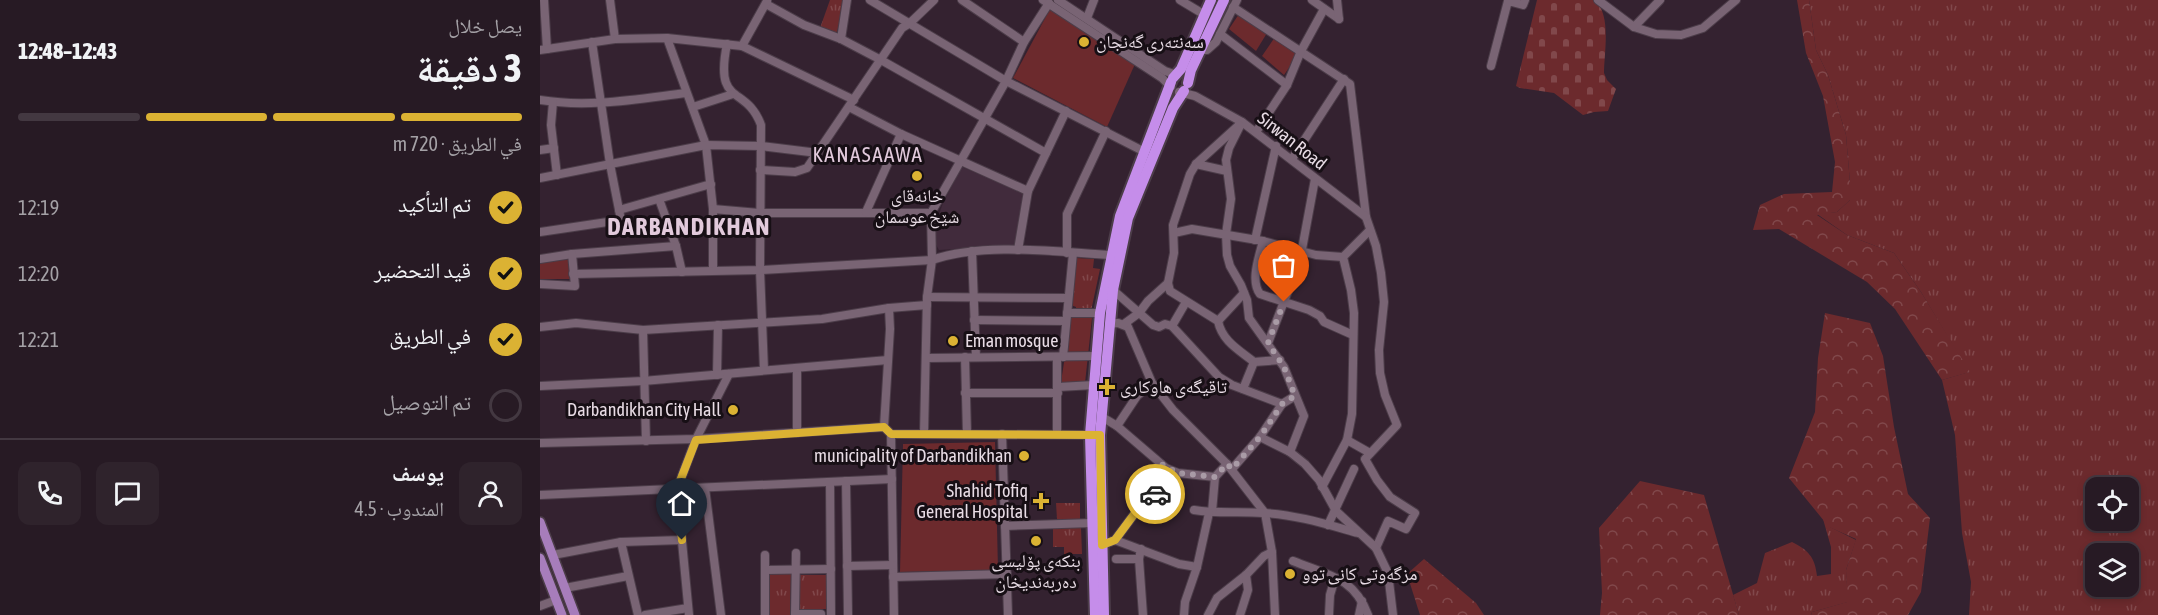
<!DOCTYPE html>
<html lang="ar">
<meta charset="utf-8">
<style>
:root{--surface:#271a24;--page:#2f232c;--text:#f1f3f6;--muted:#a4a1a6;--line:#433841;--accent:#dbb233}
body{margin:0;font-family:"Asap Condensed","Noto Naskh Arabic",sans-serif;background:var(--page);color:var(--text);direction:rtl;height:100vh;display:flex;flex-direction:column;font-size:22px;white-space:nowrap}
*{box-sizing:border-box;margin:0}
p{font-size:20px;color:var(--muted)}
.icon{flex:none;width:33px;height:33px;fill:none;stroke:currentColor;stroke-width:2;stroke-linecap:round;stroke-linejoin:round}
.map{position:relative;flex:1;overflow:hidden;direction:ltr}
.side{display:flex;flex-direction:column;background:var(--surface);width:540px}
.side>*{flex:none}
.buttons{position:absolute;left:1545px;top:477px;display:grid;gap:12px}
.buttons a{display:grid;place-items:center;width:54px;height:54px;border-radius:12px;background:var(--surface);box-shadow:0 3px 9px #0003,0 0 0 2px var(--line);font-size:30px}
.pin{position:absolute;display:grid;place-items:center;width:51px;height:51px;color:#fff;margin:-62px -26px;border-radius:50% 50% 50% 0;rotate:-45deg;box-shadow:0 0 6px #0007}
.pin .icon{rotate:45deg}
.courier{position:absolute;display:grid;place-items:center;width:60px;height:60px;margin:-30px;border:4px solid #dbb233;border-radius:50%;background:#fff;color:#222;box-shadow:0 2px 8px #0007}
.overview em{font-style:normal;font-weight:800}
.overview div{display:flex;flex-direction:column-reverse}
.overview{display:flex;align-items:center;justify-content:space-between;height:102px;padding:0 18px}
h1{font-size:39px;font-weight:800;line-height:45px}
.bar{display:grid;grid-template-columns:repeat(4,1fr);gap:9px 6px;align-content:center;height:72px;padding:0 18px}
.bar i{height:8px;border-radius:4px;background:var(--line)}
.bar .on{background:var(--accent)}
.bar p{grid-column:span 4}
.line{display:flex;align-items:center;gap:15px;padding:0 18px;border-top:2px solid var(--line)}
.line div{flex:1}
.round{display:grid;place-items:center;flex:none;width:63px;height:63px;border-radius:12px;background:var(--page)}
ol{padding:0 18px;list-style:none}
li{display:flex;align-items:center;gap:18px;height:66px}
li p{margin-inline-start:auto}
li .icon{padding:6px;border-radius:50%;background:var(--accent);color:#111;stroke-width:4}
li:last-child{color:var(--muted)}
li i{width:33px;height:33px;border:3px solid var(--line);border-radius:50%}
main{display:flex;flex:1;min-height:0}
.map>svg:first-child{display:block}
.built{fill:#412b3c}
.grass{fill:url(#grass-tufts);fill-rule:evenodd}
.forest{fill:url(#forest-crowns)}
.cemetery{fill:url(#cemetery-stones)}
.green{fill:#6c2a2d}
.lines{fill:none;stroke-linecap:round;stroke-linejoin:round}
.minor-casing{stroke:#4c3d49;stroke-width:10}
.major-casing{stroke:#4c3d49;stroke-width:12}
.highway-casing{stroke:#4c3d49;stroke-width:14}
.minor{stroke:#796474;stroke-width:8}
.major{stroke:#a77dbb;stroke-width:9}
.highway{stroke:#c58dea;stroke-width:10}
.done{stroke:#a99ba6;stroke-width:6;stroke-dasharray:0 10.8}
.route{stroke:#dbb233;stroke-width:8}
.poi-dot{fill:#dbb233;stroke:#170f15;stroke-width:2}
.labels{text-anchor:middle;stroke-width:6;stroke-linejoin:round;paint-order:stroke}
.poi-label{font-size:18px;fill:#e8dce5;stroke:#170f15;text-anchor:start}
.street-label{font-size:18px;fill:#e8dce5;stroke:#170f15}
.quarter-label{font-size:21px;letter-spacing:1.5px;fill:#e2cadc;stroke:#170f15}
.district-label{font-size:24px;font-weight:bold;letter-spacing:1.5px;fill:#e2cadc;stroke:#170f15}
</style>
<main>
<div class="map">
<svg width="1618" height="615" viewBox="0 0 1618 615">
<defs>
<pattern id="grass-tufts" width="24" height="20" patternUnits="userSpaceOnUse" patternTransform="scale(1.5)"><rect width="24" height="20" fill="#6c2a2d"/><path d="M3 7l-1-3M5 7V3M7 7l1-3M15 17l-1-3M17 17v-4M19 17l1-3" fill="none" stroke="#81484b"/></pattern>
<pattern id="forest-crowns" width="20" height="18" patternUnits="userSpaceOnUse" patternTransform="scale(1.5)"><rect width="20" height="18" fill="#6c2a2d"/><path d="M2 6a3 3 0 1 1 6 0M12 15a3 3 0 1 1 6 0" fill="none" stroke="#81484b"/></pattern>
<pattern id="cemetery-stones" width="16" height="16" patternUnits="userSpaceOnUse" patternTransform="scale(1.5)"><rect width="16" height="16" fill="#6c2a2d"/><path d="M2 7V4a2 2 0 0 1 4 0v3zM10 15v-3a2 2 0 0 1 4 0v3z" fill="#81484b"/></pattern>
</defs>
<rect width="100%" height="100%" fill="#342230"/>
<!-- built -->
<path class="built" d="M422 167 483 192 476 245 399 250 395 243 397 220 403 203Z"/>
<!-- grass -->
<g class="grass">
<path d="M290 0H303L302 16 296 34 280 28Z"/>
<path d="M1269 0H1618V615H1429L1431 582 1422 533 1415 435 1402 380 1429 372 1381 292 1354 253 1307 235 1277 214 1297 212 1310 200V183L1306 135 1288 75 1276 50ZM1556 488H1588V520H1556ZM1556 554H1588V586H1556Z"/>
<path d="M535 258 554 259 553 268 560 269 551 311 536 310V307L531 305Z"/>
<path d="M516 503H540V519H517Z"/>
<path d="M1283 519 1290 527 1316 540 1306 570 1308 602 1272 612 1271 615H1199L1193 595 1217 583 1225 553 1252 542C1268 550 1275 557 1277 576L1291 574V547Z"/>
<path d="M513 528H541L542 554H524V547H513Z"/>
<path d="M228 571 251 572 250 615H227Z"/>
<path d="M260 575H287L286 609H259Z"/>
</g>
<!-- forest -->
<g class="forest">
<path d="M1257 0H1269L1276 50 1288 75 1306 135 1310 183V200L1297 212 1277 215 1307 235 1354 253 1381 292 1430 372 1402 380 1355 309 1327 282 1239 229 1213 230 1220 205 1244 194 1292 192 1295 162 1283 96 1266 53Z"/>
<path d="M1285 313 1330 323 1343 356 1354 427 1368 494 1390 518 1381 592 1368 615H1271L1272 612 1307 602 1306 570 1316 539 1289 527 1249 478 1275 412 1278 358Z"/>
<path d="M1100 481 1164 495 1199 615H1060L1062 593 1059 528Z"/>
<path d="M884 559 936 603 944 615H880L867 574Z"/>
</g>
<!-- cemetery -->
<path class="cemetery" d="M997 0H1054C1072 13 1064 53 1064 73L1067 80 1076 89 1068 111 1054 112 1043 115 1014 93 980 88 976 86Z"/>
<!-- green -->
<g class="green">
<path d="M510 9 595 64 567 127 473 78Z"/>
<path d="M699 14 727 33 716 51 689 29Z"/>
<path d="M735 37 759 53 744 75 722 56Z"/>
<path d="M29 258 31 279H0V263Z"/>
<path d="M531 317 552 318 545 383 521 382Z"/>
<path d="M455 442 458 570 360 572 363 444Z"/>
</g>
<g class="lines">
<!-- minor casing -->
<g class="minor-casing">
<g id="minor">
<path d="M4 0 7 49"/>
<path d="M70 0 75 39"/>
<path d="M330 0 466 81 603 151"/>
<path d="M422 0 484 42"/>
<path d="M503 0 622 78 631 87"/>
<path d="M518 0 625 71 637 75"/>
<path d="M640 0 665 15"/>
<path d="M772 0 799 19"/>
<path d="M797 0 799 19"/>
<path d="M1058 0 1094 27 1116 34 1141 35 1163 28 1196 0"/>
<path d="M226 4 264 25 301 39 341 60 506 153"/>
<path d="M693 7 810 84 826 217 836 246 841 273 844 302 839 350 840 373 845 395 857 425 825 459 837 480 850 497 875 513 866 529 848 521 836 548"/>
<path d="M547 18 554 0"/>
<path d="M1094 27 1120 0"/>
<path d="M680 34 747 85"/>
<path d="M127 38 166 145 173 209V270"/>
<path d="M301 39 307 0"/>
<path d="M187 44C174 108 206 84 221 125L220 270 224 370"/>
<path d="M202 46 227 1"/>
<path d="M0 50 75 39 127 38 202 46 314 100"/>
<path d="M662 50H667L676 42 697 0"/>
<path d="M951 66 968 1 983 5 985 0"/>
<path d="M639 92 655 96 702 122 826 217"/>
<path d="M0 100C49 108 97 99 146 93"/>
<path d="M13 102 11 125 17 175"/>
<path d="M153 107 193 94"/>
<path d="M309 107 361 134 488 191"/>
<path d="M702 122 689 148 686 160 691 199 686 234 687 255 690 266 701 285 707 300 709 318 744 367 764 416 750 452"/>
<path d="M716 132 747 85 761 51 784 9"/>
<path d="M0 150 14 148"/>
<path d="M752 159 804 79"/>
<path d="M656 164 687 171"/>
<path d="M220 170 255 172 267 168 362 28 370 23 394 0"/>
<path d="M0 178 166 145 221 146 278 153"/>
<path d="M119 199 136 246 142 272"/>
<path d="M173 209 219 213H391"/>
<path d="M79 210 171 184"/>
<path d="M326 212 361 134"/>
<path d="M0 232 81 220 70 164 52 42"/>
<path d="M634 233 652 229 723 241 776 255 803 257"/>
<path d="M715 240 736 146"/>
<path d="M723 241C719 257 710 281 720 294L769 310 780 316 784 322 813 335"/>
<path d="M478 250 488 191 526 111"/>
<path d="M432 251 436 357"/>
<path d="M527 253V214L566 131"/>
<path d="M0 259 32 254 136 246"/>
<path d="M33 274 220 270 392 260C443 242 517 252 571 255"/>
<path d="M628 283 630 291 678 321C682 341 699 350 714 362L740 360"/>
<path d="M0 284 35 286 32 254"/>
<path d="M573 290 613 325 619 327 625 324 632 326 679 377 692 385 742 404"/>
<path d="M387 297 528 298"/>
<path d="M527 313H560"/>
<path d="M434 320 526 321"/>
<path d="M678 321 704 293"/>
<path d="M569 324 578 323 588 327 612 383 633 410 687 464 725 513 732 552 735 615"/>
<path d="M584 324 599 313 608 301 628 283 634 253 633 225 650 174 656 164 699 125"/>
<path d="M632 326 646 302"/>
<path d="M0 327 36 323 103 330 282 319 349 308 387 305"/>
<path d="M103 330 106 441"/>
<path d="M728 343 760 260 775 179"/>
<path d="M425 357 427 434"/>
<path d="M523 357 533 253"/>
<path d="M387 358 556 356"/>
<path d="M257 368V433"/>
<path d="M177 375 178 325"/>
<path d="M0 386 103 381 348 360"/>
<path d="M518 387 554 385"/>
<path d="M703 389 714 362"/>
<path d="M425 393H518"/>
<path d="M562 417 577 426 626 468 638 473 675 477"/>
<path d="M577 426 597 396 612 383"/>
<path d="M344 427 350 329 349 308"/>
<path d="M351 434 354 615"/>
<path d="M384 434 387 297 392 260 391 213 466 81 484 42 509 3"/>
<path d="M462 434 468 615"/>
<path d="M517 434V357"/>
<path d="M720 437 750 452 765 464 779 480 796 511 836 548 848 573 853 615"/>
<path d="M807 440 830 453"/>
<path d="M0 443 156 439 344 427 351 434 553 435"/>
<path d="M692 469 720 437 742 404 755 396"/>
<path d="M306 481 308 615"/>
<path d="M290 482 291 615"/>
<path d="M782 487 807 440 812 414 814 313 811 290 803 257 830 230"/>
<path d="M165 488 181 615"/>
<path d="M0 495 352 479"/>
<path d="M654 510C677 514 700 511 723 513 754 514 789 525 818 533"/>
<path d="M672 512 675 477 687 464"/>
<path d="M788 525 814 469"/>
<path d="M465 526 552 523"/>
<path d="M575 540 639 564 657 567"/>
<path d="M81 542 98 615"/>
<path d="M562 545 575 540 598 509 613 498 617 491 621 464"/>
<path d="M601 549 599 559 603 615"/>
<path d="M13 555 81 542 142 540"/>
<path d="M576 559H599"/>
<path d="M753 561C788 575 814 577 828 615"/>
<path d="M307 566 353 565"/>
<path d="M225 570 291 569"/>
<path d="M353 577 467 574"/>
<path d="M25 588 88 576"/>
<path d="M0 606 16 600"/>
<path d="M255 614H281"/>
<path d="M105 615 148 608"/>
<path d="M149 615 137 489 156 439 189 374"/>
<path d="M225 615V555"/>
<path d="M255 615 256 553"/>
<path d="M644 615 645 602 657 567 669 513"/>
<path d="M668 615 677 598 706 575 724 556 732 552"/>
<path d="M700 615 708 590 706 575"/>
<path d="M789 615 790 595 795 578"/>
<path d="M819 615 822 601"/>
</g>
</g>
<!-- major casing -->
<g class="major-casing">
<g id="major">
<path d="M0 522 35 615"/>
<path d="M0 558 22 615"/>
</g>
</g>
<!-- highway casing -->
<g class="highway-casing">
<g id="highway">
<path d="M633 78 641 69 671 0"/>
<path d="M648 83 651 70 684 0"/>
<path d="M555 615 550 435 560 313 580 216 631 82"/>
<path d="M564 615 560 435 573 290 588 218 633 108 644 91"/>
</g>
</g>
<!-- minor -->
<use href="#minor" class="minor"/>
<!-- major -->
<use href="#major" class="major"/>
<!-- highway -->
<use href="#highway" class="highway"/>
</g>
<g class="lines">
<!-- done -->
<path class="done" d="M615 494 621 464 638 473 675 477 687 464 692 469 720 437 742 404 755 396 744 367 728 343 744 302"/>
<!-- route -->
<path class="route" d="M142 540 137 489 156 440 344 427 351 434 560 435 562 545 575 540 598 509 615 494"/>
</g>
<!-- markers -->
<g class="poi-dot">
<circle cx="544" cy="42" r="6"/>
<circle cx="377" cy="176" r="6"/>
<circle cx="413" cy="341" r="6"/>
<path d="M564 378h6v6h6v6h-6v6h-6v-6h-6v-6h6z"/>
<circle cx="193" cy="410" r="6"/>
<circle cx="484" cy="456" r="6"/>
<path d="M498 492h6v6h6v6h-6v6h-6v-6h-6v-6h6z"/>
<circle cx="496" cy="541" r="6"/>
<circle cx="750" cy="574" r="6"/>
</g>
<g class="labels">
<!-- poi labels -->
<g class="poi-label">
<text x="556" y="48">سەنتەری گەنجان</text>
<text x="377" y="202" text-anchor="middle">خانەقای<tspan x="377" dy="21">شێخ عوسمان</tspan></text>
<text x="425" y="347">Eman mosque</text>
<text x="580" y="393">تاقیگەی هاوکاری</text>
<text x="181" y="416" text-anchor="end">Darbandikhan City Hall</text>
<text x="472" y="462" text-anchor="end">municipality of Darbandikhan</text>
<text x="488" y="497" text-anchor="end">Shahid Tofiq<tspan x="488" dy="21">General Hospital</tspan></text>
<text x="496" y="567" text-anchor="middle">بنکەی پۆلیسی<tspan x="496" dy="21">دەربەندیخان</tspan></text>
<text x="762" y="580">مزگەوتی کانی توو</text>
</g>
<!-- street labels -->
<g class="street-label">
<text transform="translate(752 141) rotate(38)" y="6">Sirwan Road</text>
</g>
<!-- quarter labels -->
<g class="quarter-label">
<text x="328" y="162">KANASAAWA</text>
</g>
<!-- district labels -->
<g class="district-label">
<text x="149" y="235">DARBANDIKHAN</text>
</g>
</g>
</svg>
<div class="buttons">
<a><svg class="icon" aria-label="locate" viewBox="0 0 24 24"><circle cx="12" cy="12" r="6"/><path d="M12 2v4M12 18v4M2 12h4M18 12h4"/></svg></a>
<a><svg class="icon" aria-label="layers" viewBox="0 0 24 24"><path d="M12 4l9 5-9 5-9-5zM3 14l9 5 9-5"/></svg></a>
</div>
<div class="pin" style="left:744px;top:302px;background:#ea580c"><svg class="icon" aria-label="bag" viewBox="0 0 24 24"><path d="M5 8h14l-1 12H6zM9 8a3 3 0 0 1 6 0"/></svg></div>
<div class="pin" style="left:142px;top:540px;background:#1f2937"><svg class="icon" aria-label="home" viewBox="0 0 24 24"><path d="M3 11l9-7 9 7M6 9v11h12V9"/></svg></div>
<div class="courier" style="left:615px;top:494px"><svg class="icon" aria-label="car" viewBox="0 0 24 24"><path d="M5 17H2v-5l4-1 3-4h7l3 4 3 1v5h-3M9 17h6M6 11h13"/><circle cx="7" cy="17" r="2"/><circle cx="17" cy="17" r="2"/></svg></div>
</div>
<section class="side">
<div class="overview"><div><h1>3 دقيقة</h1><p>يصل خلال</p></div><em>12:43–12:48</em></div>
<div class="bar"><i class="on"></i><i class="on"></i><i class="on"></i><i></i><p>في الطريق · 720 m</p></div>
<ol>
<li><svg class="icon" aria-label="check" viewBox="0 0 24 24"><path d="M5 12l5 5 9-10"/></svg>تم التأكيد<p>12:19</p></li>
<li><svg class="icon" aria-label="check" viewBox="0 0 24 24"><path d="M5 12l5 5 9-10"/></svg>قيد التحضير<p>12:20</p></li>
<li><svg class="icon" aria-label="check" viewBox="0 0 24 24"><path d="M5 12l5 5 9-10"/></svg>في الطريق<p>12:21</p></li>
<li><i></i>تم التوصيل</li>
</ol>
<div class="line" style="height:108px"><a class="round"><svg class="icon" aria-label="person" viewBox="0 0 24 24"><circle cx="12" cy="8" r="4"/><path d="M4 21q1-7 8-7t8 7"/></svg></a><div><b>يوسف</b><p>المندوب · 4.5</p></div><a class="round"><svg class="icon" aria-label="chat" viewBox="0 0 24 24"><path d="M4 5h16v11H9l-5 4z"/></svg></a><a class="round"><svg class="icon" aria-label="phone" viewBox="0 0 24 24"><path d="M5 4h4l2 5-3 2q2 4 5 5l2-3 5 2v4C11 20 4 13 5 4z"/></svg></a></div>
</section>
</main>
